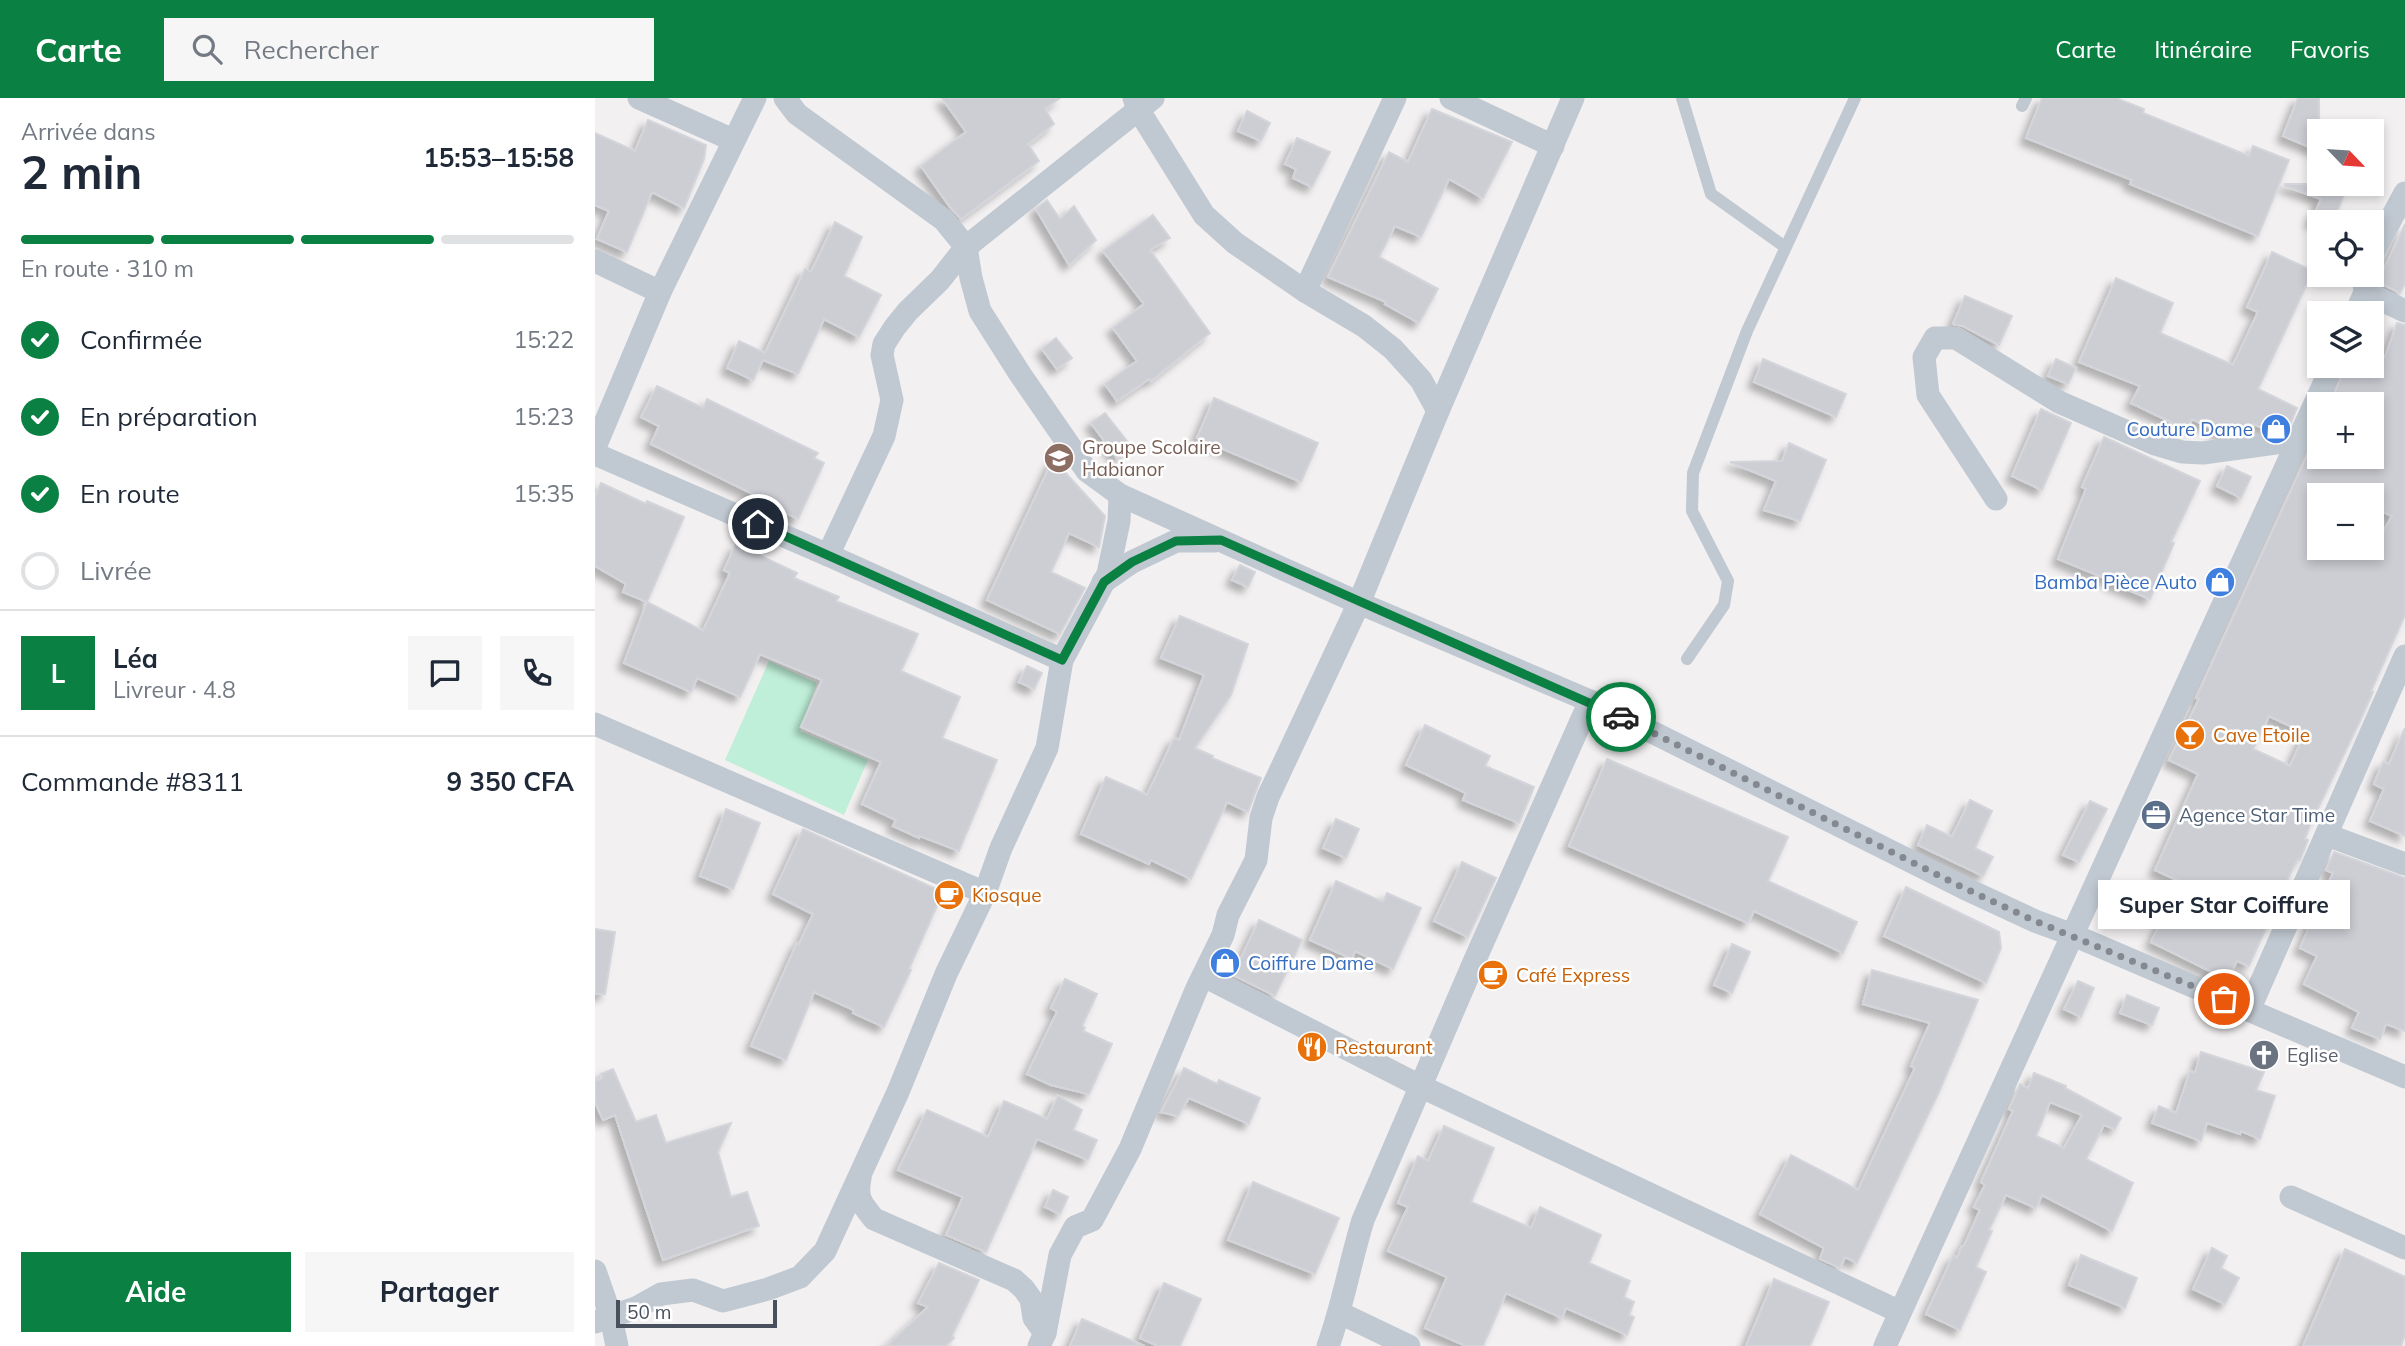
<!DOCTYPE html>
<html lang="fr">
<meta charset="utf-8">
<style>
:root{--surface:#fff;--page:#f6f6f7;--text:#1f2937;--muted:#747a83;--line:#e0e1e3;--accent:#0b8043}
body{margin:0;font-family:Mulish,sans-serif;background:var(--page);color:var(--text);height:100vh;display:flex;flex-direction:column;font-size:26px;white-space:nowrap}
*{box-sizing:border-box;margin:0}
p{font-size:23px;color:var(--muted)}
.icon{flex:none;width:38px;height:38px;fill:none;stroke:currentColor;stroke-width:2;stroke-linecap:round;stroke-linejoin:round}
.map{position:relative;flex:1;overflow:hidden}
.side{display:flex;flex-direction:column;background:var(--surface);width:595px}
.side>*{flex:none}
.needle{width:46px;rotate:115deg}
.tools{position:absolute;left:1712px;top:21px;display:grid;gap:14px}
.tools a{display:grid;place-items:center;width:77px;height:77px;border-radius:0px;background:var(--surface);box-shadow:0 4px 10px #0003;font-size:35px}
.scale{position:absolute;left:21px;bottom:18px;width:161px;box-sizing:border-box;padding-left:7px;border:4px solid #48505d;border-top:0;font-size:19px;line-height:24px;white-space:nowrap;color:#48505d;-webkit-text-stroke:5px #fff;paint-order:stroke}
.pin{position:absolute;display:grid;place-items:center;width:60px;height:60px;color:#fff;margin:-30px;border:4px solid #fff;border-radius:50%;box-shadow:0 2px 7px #0007}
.courier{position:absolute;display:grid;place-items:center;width:70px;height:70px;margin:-35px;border:5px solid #0b8043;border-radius:50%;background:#fff;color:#222;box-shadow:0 2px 9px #0007}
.bubble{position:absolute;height:49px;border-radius:0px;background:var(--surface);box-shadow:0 4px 10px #0003;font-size:23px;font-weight:700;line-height:49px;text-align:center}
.overview em{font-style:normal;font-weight:700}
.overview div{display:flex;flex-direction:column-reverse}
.overview{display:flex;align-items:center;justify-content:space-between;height:119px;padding:0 21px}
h1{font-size:46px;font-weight:700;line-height:52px}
.bar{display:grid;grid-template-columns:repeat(4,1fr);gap:10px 7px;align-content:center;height:84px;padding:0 21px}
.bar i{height:9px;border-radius:5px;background:var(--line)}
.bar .current{background:var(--accent)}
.bar p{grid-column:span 4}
.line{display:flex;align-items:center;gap:18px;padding:0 21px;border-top:2px solid var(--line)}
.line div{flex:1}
.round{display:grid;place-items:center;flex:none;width:74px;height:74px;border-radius:0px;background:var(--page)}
ol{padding:0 21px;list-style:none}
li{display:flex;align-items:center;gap:21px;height:77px}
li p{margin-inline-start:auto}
li .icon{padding:7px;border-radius:50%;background:var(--accent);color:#fff;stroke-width:4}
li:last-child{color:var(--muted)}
li i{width:38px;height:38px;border:4px solid var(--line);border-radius:50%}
.action{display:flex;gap:14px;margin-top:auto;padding:14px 21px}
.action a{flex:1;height:80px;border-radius:0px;background:var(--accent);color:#fff;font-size:28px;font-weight:700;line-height:80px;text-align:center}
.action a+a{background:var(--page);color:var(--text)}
header{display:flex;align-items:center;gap:42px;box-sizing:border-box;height:98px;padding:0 35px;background:var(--accent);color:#fff}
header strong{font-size:33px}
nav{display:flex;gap:38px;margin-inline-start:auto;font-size:24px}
.search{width:490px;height:63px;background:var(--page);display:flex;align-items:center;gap:18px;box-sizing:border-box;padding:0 24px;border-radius:0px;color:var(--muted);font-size:26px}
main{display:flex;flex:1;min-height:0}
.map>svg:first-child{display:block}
.green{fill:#bfefd8}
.building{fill:#cdced4;stroke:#d4d5db;stroke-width:2;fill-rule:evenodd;filter:url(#shadow)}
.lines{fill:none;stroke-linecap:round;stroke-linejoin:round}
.service{stroke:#c0c8d1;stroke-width:12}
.minor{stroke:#c0c8d1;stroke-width:23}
.done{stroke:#848890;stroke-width:7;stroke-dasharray:0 12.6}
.route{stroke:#0b8043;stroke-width:9}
.labels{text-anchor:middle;stroke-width:5;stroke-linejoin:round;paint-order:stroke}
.shop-label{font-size:19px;fill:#366cbe;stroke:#fff;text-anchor:end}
.education-label{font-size:19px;fill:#785e54;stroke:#fff;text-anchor:start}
.food-label{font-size:19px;fill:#c56008;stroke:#fff;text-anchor:start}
.service-label{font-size:19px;fill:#4e5e75;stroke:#fff;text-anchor:start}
.worship-label{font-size:19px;fill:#5b616d;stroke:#fff;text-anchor:start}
</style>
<header>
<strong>Carte</strong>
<div class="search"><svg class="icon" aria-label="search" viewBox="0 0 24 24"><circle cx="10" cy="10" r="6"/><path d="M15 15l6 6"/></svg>Rechercher</div>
<nav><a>Carte</a><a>Itinéraire</a><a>Favoris</a></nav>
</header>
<main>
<section class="side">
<div class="overview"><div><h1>2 min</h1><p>Arrivée dans</p></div><em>15:53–15:58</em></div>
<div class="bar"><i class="current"></i><i class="current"></i><i class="current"></i><i></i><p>En route · 310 m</p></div>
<ol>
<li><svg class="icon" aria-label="check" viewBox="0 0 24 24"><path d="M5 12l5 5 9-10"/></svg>Confirmée<p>15:22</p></li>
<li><svg class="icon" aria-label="check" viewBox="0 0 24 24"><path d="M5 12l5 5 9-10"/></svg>En préparation<p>15:23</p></li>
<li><svg class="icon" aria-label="check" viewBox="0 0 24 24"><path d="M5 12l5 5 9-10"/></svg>En route<p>15:35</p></li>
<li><i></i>Livrée</li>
</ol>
<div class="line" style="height:126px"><b class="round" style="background:var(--accent);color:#fff">L</b><div><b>Léa</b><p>Livreur · 4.8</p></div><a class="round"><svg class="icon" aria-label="chat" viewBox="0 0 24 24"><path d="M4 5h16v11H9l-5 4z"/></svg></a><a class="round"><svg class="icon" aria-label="phone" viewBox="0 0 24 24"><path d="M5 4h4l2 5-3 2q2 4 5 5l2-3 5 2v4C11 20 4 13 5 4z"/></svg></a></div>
<div class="line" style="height:91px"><div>Commande #8311</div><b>9 350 CFA</b></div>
<div class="action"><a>Aide</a><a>Partager</a></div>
</section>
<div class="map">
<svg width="1810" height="1248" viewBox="0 0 1810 1248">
<defs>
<filter id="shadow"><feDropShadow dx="-6" dy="6" stdDeviation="3.5" flood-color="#0004"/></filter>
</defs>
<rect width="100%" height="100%" fill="#f2f0f0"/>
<!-- green -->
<path class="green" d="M174 563 222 585 205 633 273 662 249 717 130 662Z"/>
<!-- building -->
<g class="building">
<path d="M347 0H465L450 11 459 26 433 46 444 63 366 121 355 109 326 68 371 34Z"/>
<path d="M1447 0H1521L1549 11 1548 15 1654 58 1658 48 1694 62 1663 138 1535 86 1537 82 1431 40Z"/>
<path d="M1703 0H1724V53L1688 38Z"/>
<path d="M837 11 917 44 888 100 854 81 826 139 800 128 784 159 843 191 824 225 790 206 791 204 733 179 794 54 813 64Z"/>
<path d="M652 13 675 25 666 43 643 33Z"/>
<path d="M53 22 111 47 109 61 89 110 57 94 32 154 2 141 14 113 0 107V35L40 53Z"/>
<path d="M702 40 735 54 717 89 698 80 701 71 690 66Z"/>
<path d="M1690 86H1753L1738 124H1716L1726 101 1690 88Z"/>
<path d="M452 102 465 121 479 108 501 142 474 167 441 111Z"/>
<path d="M558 117 575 140 555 152 615 235 556 283 554 281 522 303 510 286 542 263 518 230 549 206 508 153Z"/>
<path d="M240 124 267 139 249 178 286 197 264 239 229 221 203 276 168 262 158 282 132 270 144 243 170 255 210 171 216 174Z"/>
<path d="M1810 126V186L1805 195 1783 184Z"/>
<path d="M1677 154 1718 173 1663 291 1702 310 1694 329 1671 332 1659 326 1657 334 1632 338 1597 321 1592 332 1536 305 1545 288 1484 264 1521 180 1578 205 1565 235 1638 267 1663 214 1652 209Z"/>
<path d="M1370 198 1417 218 1404 247 1368 228 1358 226Z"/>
<path d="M1802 225 1810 227V517L1776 593 1778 594 1764 625 1716 725 1710 741 1713 742 1705 762 1703 761 1697 772 1654 868 1642 863 1631 884 1615 877 1617 874 1556 844 1586 784 1560 772 1603 676 1574 662 1604 601 1601 600 1724 331V359H1776V306H1735L1751 268H1776V252L1790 259ZM1724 397H1776V408L1797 418 1777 455 1766 450H1724ZM1674 618 1710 635 1695 668 1658 651Z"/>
<path d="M461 240 477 260 462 271 447 251Z"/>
<path d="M1168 261 1251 296 1241 319 1159 284Z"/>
<path d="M1461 261 1481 270 1473 286 1453 278Z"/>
<path d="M62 288 108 310 112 301 223 355 219 360 229 365 203 421 159 400 160 397 56 346 64 328 46 319Z"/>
<path d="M619 300 723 345 706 384 602 340Z"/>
<path d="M1446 311 1476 325 1447 392 1417 378Z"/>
<path d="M510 315 536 348 522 360 496 325Z"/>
<path d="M1509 339 1605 383 1576 444 1579 445 1555 501 1516 485 1517 483 1463 461 1491 391 1487 389Z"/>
<path d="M1194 345 1231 362 1205 423 1169 412 1181 383 1135 364 1187 363Z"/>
<path d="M458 361 510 418 504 449 474 435 456 474 490 490 465 536 392 502Z"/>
<path d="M1632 368 1656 379 1646 400 1622 388Z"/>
<path d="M6 385 51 406 52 403 89 419 52 504 28 494 31 486 0 468V399Z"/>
<path d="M141 446 202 475 199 480 244 499 241 503 323 536 306 573 365 599 347 640 402 662 364 753 325 738 324 740 298 728 301 722 267 706 286 664 206 629 227 582 165 556 145 599 102 580 96 594 29 565 52 504 108 533 135 475 129 472Z"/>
<path d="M645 467 660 474 653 489 637 482Z"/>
<path d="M585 518 653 546 636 597 600 650 618 658 617 660 666 680 653 714 632 704 596 781 556 762 554 766 486 736 511 679 552 697 579 640 584 642 609 577 566 560Z"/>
<path d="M432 568 447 575 439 591 424 584Z"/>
<path d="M830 627 895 658 890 668 939 689 924 725 868 702 871 695 811 667Z"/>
<path d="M1810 630V738L1775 723 1789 691 1779 686 1788 664 1794 666Z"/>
<path d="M1012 661 1193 739 1173 783 1262 824 1248 855 1159 813 1153 825 974 748Z"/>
<path d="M1375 702 1397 713 1380 750 1398 759 1388 778 1323 747 1332 727 1357 739Z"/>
<path d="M1495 703 1512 711 1484 764 1468 757Z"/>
<path d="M131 711 165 725 138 791 105 778Z"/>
<path d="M741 721 764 731 751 760 728 750Z"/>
<path d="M208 731 348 794 314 871 316 872 289 929 258 915 259 912 219 894 191 962 156 948 202 845 204 846 218 816 178 796Z"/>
<path d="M1739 754 1810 780V933L1791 926 1785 941 1757 930 1764 914 1709 886 1722 858 1705 850 1738 775 1731 772Z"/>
<path d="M867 764 901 780 873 839 839 823Z"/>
<path d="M741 783 788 804 792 795 826 810 798 871 760 853 757 861 715 842Z"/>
<path d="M1311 789 1404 834 1406 850 1391 885 1289 838Z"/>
<path d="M664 822 707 842 680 898 638 877Z"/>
<path d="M0 831 20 834 10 896H0Z"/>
<path d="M1137 846 1155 854 1137 895 1119 887Z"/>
<path d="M1277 872 1383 902 1344 994 1262 1165 1250 1159 1245 1170 1225 1161 1229 1150 1165 1116 1196 1057 1263 1092 1320 970 1316 968 1335 925 1268 906Z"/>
<path d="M470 881 502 896 487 928 490 930 488 933 517 946 494 996 456 987 432 976 462 914 456 910Z"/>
<path d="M1483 883 1499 890 1486 919 1469 911Z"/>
<path d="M1532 897 1564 910 1557 927 1525 915Z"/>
<path d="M1606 954 1669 974 1661 992 1680 998 1665 1041 1646 1033 1645 1036 1612 1025 1606 1043 1557 1025 1564 1008 1581 1015 1595 973 1600 975Z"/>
<path d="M589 970 622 986 624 982 665 1000 654 1026 594 1000 583 1018 566 1014Z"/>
<path d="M18 971 41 1024 61 1017 71 1045 136 1025 123 1054 136 1099 152 1094 164 1128 68 1162 20 1017 8 1022 0 1004V983L8 980 6 976Z"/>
<path d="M1439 975 1471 988 1470 990 1526 1020 1520 1031 1509 1027 1491 1061 1538 1085 1517 1133 1447 1097 1441 1110 1411 1097 1394 1132 1397 1133 1381 1169 1391 1174 1365 1232 1331 1216 1358 1158 1362 1160 1367 1148H1369L1385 1112 1379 1109 1390 1087 1386 1084 1418 1013 1414 1011 1425 986 1433 990ZM1455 1004 1487 1017 1469 1050 1441 1038Z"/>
<path d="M463 998 487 1012 478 1032 502 1042 493 1062 442 1041 391 1154 351 1137 368 1099 303 1072 332 1012 393 1039 409 1003 452 1021Z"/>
<path d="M849 1028 899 1050 876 1104 936 1130 945 1109 1006 1137 994 1165 1035 1183 1029 1199 1039 1204 1034 1217 1039 1219 1032 1237 971 1210 967 1220 911 1195 888 1248H871L830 1230 852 1179 793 1153 813 1109 803 1105 823 1058 833 1063Z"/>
<path d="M658 1084 744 1120 720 1176 633 1142Z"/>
<path d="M458 1092 473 1099 465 1116 450 1109Z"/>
<path d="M1617 1150 1632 1158 1626 1170 1644 1180 1630 1206 1598 1191Z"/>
<path d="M1750 1151 1810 1179V1237L1806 1248H1708Z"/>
<path d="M1486 1157 1542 1180 1530 1210 1474 1187Z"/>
<path d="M344 1165 384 1182 357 1238 359 1240 351 1248H292L333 1209 323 1205Z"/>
<path d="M1179 1181 1234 1204 1215 1248H1151Z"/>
<path d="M569 1185 606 1201 585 1248H563L545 1240Z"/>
<path d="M487 1221 549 1248H475Z"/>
</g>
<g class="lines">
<!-- service -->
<g class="service">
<path d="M1087 0 1116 96 1190 149"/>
<path d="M1427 8 1431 0"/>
<path d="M1092 561 1129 507 1133 483 1097 413 1098 375 1152 233 1260 0"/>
</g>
<!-- minor -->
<g class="minor">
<path d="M44 0 138 42"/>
<path d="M190 0 202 16 349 122 371 149 376 180 385 213 425 276 492 373 525 397 764 505 995 603 1369 790 1440 823 1478 837 1810 979"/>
<path d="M539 0 543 11 609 117 640 145 710 193 769 228 798 251 826 282 843 313"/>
<path d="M856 0 958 48"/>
<path d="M1776 158 1810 95"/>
<path d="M0 163 65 194"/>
<path d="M710 193 800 0"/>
<path d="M1770 194 1810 213"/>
<path d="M1761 215 1770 194 1768 177"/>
<path d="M0 349 65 194 160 0"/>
<path d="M0 356 233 457 467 562"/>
<path d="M1401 401 1333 297 1329 259 1340 240H1361L1464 304 1560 346 1587 354 1608 355 1704 342"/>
<path d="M233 457 289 338 297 302 287 257 289 246 300 229 313 213 345 182 371 149 558 0"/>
<path d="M508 484 537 464 581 443H619"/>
<path d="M0 626 390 795"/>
<path d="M1732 737 1810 766"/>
<path d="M609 878 825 988 1305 1214"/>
<path d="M1654 912 1810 558"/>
<path d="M265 1080C261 1100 266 1105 279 1121L419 1182 429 1191 436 1201 439 1220 450 1235"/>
<path d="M1696 1099 1810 1150"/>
<path d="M0 1173 16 1219 22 1248"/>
<path d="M745 1215 814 1248"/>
<path d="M0 1224 41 1210 66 1196 98 1192 128 1203 173 1191 205 1179 230 1153 303 994 351 876 390 795 406 750 452 650 467 562 513 476 524 423 525 397"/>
<path d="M444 1248 450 1235 465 1157 480 1129 497 1122 535 1051 602 890 628 837 633 817 661 762 666 720 673 699 764 505 843 313 978 0"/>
<path d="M733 1248C748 1207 755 1164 768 1122L879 864 995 603"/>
<path d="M1290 1248 1737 268"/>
</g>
</g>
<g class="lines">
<!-- done -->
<path class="done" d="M1026 619 1369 790 1440 823 1629 901"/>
<!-- route -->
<path class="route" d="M163 426 467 562 509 484 537 464 581 443 626 442 1026 619"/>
</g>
<!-- icons -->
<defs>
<g id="shop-disc" transform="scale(1.575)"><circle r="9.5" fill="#3f7fe0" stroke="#fff"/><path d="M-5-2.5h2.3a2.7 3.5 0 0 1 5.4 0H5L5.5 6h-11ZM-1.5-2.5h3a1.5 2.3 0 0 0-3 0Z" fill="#fff"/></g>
<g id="school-disc" transform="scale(1.575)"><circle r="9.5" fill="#8d6e63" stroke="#fff"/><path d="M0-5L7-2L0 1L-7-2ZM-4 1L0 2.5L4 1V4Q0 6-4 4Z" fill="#fff"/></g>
<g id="bar-disc" transform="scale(1.575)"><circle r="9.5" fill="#e8710a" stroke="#fff"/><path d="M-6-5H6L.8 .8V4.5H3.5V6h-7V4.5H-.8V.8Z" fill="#fff"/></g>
<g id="office-disc" transform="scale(1.575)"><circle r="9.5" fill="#5c6f8a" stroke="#fff"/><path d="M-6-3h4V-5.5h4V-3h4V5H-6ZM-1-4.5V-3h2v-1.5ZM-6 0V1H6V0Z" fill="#fff"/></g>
<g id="cafe-disc" transform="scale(1.575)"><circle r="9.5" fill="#e8710a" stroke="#fff"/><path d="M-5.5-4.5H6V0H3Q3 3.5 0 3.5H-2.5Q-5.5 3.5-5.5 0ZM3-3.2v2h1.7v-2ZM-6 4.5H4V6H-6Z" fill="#fff"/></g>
<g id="restaurant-disc" transform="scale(1.575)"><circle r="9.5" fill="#e8710a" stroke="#fff"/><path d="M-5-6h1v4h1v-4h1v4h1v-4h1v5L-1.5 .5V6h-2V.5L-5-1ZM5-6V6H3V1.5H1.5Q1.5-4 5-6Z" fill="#fff"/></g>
<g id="church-disc" transform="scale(1.575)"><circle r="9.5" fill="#6b7280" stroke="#fff"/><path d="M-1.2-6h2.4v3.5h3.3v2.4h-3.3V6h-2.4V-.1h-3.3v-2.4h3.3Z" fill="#fff"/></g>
</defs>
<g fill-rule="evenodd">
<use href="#shop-disc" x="1681" y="331"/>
<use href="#school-disc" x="464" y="360"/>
<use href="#shop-disc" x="1625" y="484"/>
<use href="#bar-disc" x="1595" y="637"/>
<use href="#office-disc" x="1561" y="717"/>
<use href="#cafe-disc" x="354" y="797"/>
<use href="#shop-disc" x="630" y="865"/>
<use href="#cafe-disc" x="898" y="877"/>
<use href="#restaurant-disc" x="717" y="949"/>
<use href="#church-disc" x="1669" y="957"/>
</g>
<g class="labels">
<!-- shop labels -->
<g class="shop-label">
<text x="1658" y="338">Couture Dame</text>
<text x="1602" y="491">Bamba Pièce Auto</text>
<text x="653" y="872" text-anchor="start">Coiffure Dame</text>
</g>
<!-- education labels -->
<g class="education-label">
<text x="487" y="356">Groupe Scolaire<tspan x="487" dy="22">Habianor</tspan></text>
</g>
<!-- food labels -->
<g class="food-label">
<text x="1618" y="644">Cave Etoile</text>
<text x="377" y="804">Kiosque</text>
<text x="921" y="884">Café Express</text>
<text x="740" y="956">Restaurant</text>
</g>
<!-- service labels -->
<g class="service-label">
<text x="1584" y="724">Agence Star Time</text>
</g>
<!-- worship labels -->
<g class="worship-label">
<text x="1692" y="964">Eglise</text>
</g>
</g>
</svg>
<div class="tools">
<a><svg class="needle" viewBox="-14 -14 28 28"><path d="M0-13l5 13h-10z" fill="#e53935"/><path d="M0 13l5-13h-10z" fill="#747a83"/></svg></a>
<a><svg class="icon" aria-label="locate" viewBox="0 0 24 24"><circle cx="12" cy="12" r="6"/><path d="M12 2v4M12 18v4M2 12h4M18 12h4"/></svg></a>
<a><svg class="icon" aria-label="layers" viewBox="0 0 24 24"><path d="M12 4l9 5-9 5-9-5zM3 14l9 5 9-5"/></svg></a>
<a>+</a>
<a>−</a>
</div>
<div class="scale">50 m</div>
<div class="pin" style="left:1629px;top:901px;background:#ea580c"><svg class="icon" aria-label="bag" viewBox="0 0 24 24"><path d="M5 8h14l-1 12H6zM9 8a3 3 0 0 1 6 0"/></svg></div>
<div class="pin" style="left:163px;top:426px;background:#1f2937"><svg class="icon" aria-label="home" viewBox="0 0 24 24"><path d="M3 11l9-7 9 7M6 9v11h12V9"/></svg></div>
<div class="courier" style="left:1026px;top:619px"><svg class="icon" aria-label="car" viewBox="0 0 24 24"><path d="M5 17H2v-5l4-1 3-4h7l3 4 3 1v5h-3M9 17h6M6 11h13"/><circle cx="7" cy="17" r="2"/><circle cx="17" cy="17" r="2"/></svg></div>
<div class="bubble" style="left:1503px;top:782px;width:252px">Super Star Coiffure</div>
</div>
</main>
